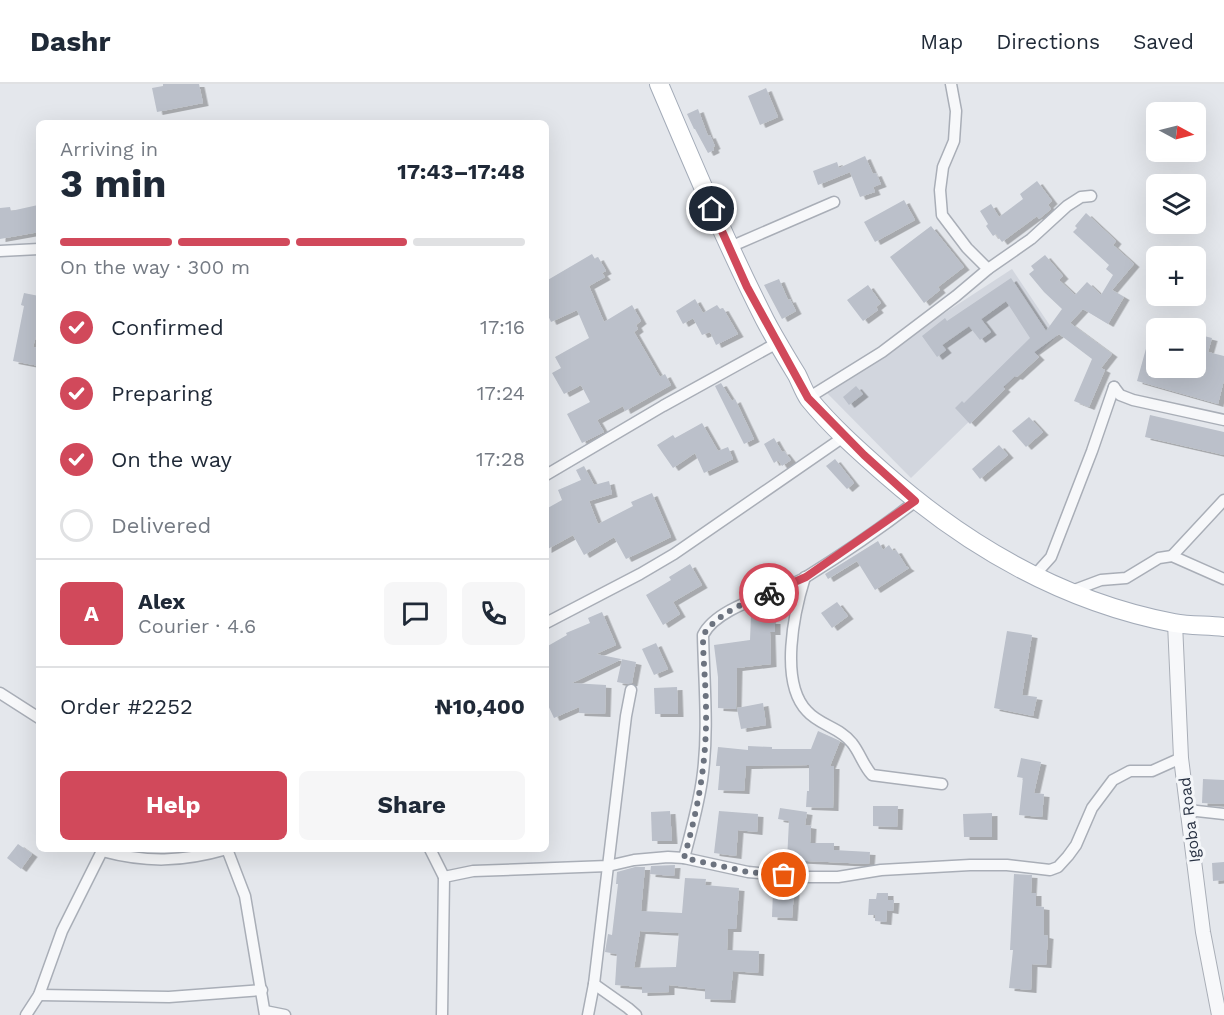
<!DOCTYPE html>
<meta charset="utf-8">
<style>
:root{--surface:#fff;--page:#f6f6f7;--text:#1f2937;--muted:#747a83;--line:#e0e1e3;--accent:#d1495b}
body{margin:0;font-family:"Work Sans",sans-serif;background:var(--page);color:var(--text);height:100vh;display:flex;flex-direction:column;font-size:22px;white-space:nowrap}
*{box-sizing:border-box;margin:0}
p{font-size:20px;color:var(--muted)}
.icon{flex:none;width:33px;height:33px;fill:none;stroke:currentColor;stroke-width:2;stroke-linecap:round;stroke-linejoin:round}
.map{position:relative;flex:1;overflow:hidden}
.sheet{position:absolute;left:36px;top:36px;width:513px;height:732px;display:flex;flex-direction:column;background:var(--surface);border-radius:9px;box-shadow:0 6px 24px #0002}
.sheet>*{flex:none}
.needle{width:39px;rotate:97deg}
.tools{position:absolute;left:1146px;top:18px;display:grid;gap:12px}
.tools a{display:grid;place-items:center;width:60px;height:60px;border-radius:9px;background:var(--surface);box-shadow:0 6px 24px #0002;font-size:30px}
.pin{position:absolute;display:grid;place-items:center;width:51px;height:51px;color:#fff;margin:-26px;border:3px solid #fff;border-radius:50%;box-shadow:0 2px 6px #0007}
.courier{position:absolute;display:grid;place-items:center;width:60px;height:60px;margin:-30px;border:4px solid #d1495b;border-radius:50%;background:#fff;color:#222;box-shadow:0 2px 8px #0007}
.head em{font-style:normal;font-weight:700}
.head div{display:flex;flex-direction:column-reverse}
.head{display:flex;align-items:center;justify-content:space-between;height:102px;padding:0 24px}
h1{font-size:39px;font-weight:700;line-height:45px}
.bar{display:grid;grid-template-columns:repeat(4,1fr);gap:9px 6px;align-content:center;height:72px;padding:0 24px}
.bar i{height:8px;border-radius:4px;background:var(--line)}
.bar .on{background:var(--accent)}
.bar p{grid-column:span 4}
.line{display:flex;align-items:center;gap:15px;padding:0 24px;border-top:2px solid var(--line)}
.line div{flex:1}
.round{display:grid;place-items:center;flex:none;width:63px;height:63px;border-radius:9px;background:var(--page)}
ol{padding:0 24px;list-style:none}
li{display:flex;align-items:center;gap:18px;height:66px}
li p{margin-inline-start:auto}
li .icon{padding:6px;border-radius:50%;background:var(--accent);color:#fff;stroke-width:4}
li:last-child{color:var(--muted)}
li i{width:33px;height:33px;border:3px solid var(--line);border-radius:50%}
.cta{display:flex;gap:12px;margin-top:auto;padding:12px 24px}
.cta a{flex:1;height:69px;border-radius:9px;background:var(--accent);color:#fff;font-size:24px;font-weight:700;line-height:69px;text-align:center}
.cta a+a{background:var(--page);color:var(--text)}
header{display:flex;align-items:center;gap:36px;box-sizing:border-box;height:84px;padding:0 30px;background:var(--surface);border-bottom:2px solid var(--line)}
header strong{font-size:28px}
nav{display:flex;gap:33px;margin-inline-start:auto;font-size:21px}
.map>svg:first-child{display:block}
.built{fill:#d2d6de}
.building{fill:#bbc0ca;fill-rule:evenodd;filter:url(#shadow)}
.lines{fill:none;stroke-linecap:round;stroke-linejoin:round}
.minor-casing{stroke:#a9aeb7;stroke-width:13}
.tertiary-casing{stroke:#a9aeb7;stroke-width:16}
.primary-casing{stroke:#a3abb8;stroke-width:20}
.minor{stroke:#f7f8fa;stroke-width:10}
.tertiary{stroke:#f7f8fa;stroke-width:14}
.primary{stroke:#fff;stroke-width:18}
.done{stroke:#6c737f;stroke-width:6;stroke-dasharray:0 10.8}
.route{stroke:#d1495b;stroke-width:8}
.labels{text-anchor:middle;stroke-width:6;stroke-linejoin:round;paint-order:stroke}
.street-label{font-size:16px;fill:#2b3445;stroke:#f4f6f9}
</style>
<header>
<strong>Dashr</strong>
<nav><a>Map</a><a>Directions</a><a>Saved</a></nav>
</header>
<div class="map">
<svg width="1224" height="931" viewBox="0 0 1224 931">
<defs>
<filter id="shadow"><feDropShadow dx="5.5" dy="3" stdDeviation="0" flood-color="#0004"/></filter>
</defs>
<rect width="100%" height="100%" fill="#e4e7ec"/>
<!-- built -->
<path class="built" d="M1012 185 1057 252 911 394 825 307Z"/>
<!-- building -->
<g class="building">
<path d="M163 0H199L203 19 157 28 152 4 163 2Z"/>
<path d="M766 4 778 33 760 41 748 12Z"/>
<path d="M698 25 708 52 710 51 715 62 713 63 714 66 708 69 695 45H694L687 30Z"/>
<path d="M865 72 873 90 876 89 881 100 873 103 875 108 860 113 850 88 818 101 813 87 837 78 839 84Z"/>
<path d="M1037 97 1052 117 1048 121 1051 125 1039 135 1037 132 1002 158 996 150 993 152 986 142 988 140 980 127 991 120 999 133 1023 115 1020 110Z"/>
<path d="M904 116 915 136 875 158 864 138Z"/>
<path d="M38 121 39 148 0 155V124L10 123 11 127Z"/>
<path d="M1086 129 1116 157 1113 161 1134 180 1112 206 1124 213 1108 240 1083 225 1070 239 1112 270 1101 284 1105 286 1089 323 1074 317 1092 275 1059 250 1034 268 1039 273 1017 293 1015 292 1003 303 1005 305 970 340 955 324 962 317 964 319 1030 254 1006 217 981 235 991 248 980 256 969 242 942 261 946 266 937 273 922 252 945 234 947 237 1011 194 1046 247 1062 225 1044 208 1029 190 1034 186 1031 182 1045 171 1063 192 1059 196 1075 211 1087 198 1101 211 1113 191 1106 185 1109 181 1073 148 1077 144 1075 142Z"/>
<path d="M931 142 964 183 938 203 940 206 924 219 890 173Z"/>
<path d="M592 170 595 175 598 173 606 187 602 189 605 193 589 202 604 238 632 221 641 237 636 241 638 245 634 248 660 293 665 290 671 301 625 327 623 322 597 336 604 348 582 359 567 330 590 318 581 301 564 310 552 289 561 284 555 273 589 254 577 226 551 238 546 227V197Z"/>
<path d="M779 195 788 216 790 215 796 227 782 235 764 201Z"/>
<path d="M868 201 881 219 876 223 878 226 863 237 847 216Z"/>
<path d="M24 209 39 212V242L33 263 39 264V282L13 277 24 222 21 221Z"/>
<path d="M695 215 703 229 717 221 720 225 723 224 738 250 716 261 710 248 702 251 693 234 683 240 676 227Z"/>
<path d="M1196 250 1212 254 1208 268 1224 272V296L1218 320 1137 297 1147 261 1156 263V284H1196Z"/>
<path d="M721 299 732 317 735 315 754 355 744 360 715 302Z"/>
<path d="M856 302 863 310 849 321 843 313Z"/>
<path d="M1150 331 1224 348V371L1145 353Z"/>
<path d="M1029 333 1043 348 1026 363 1012 347Z"/>
<path d="M702 339 718 367 728 363 733 375 704 389 695 369 673 384 657 361 673 351 675 354Z"/>
<path d="M774 354 782 368 784 367 791 376 782 382 778 376 774 379 764 360Z"/>
<path d="M999 361 1008 371 980 395 972 385Z"/>
<path d="M835 375 854 399 847 405 826 382Z"/>
<path d="M584 382 594 401 609 397 612 410 589 417 598 440 633 422 631 418 652 409 671 453 626 475 614 453 584 471 573 451 546 466V425L562 416 558 406 581 396 576 386Z"/>
<path d="M878 457 883 466 889 461 893 467 896 466 906 482 909 484 875 506 857 477 828 495 825 490Z"/>
<path d="M690 480 702 501 673 518 680 530 663 541 646 511 671 496 669 493Z"/>
<path d="M837 518 848 532 832 544 821 529Z"/>
<path d="M602 528 616 561 596 570 636 578 632 599 627 600 617 598 622 575 572 599 606 601 605 630 579 629V623L554 634 546 617V563L567 551 566 549 590 539 588 534Z"/>
<path d="M751 531H771L770 537H775V548H770L771 580 737 584 736 625 718 624V593L714 561 750 556Z"/>
<path d="M1007 547 1032 551 1022 611 1037 613 1033 632 994 624Z"/>
<path d="M656 559 668 585 654 591 642 565Z"/>
<path d="M677 603 678 630H655L654 604Z"/>
<path d="M763 619 766 641 741 645 737 624Z"/>
<path d="M818 647 840 657 830 682H834L833 724 806 723 807 707H809V681L746 682 744 707 718 706 720 682H716L718 663 748 666V662L772 663V665H811Z"/>
<path d="M1021 674 1041 678 1034 709 1044 710 1042 733 1019 731 1023 694 1017 693Z"/>
<path d="M1203 695 1224 696V720L1202 719Z"/>
<path d="M873 722H898L897 743 873 742Z"/>
<path d="M780 724 807 728 805 741 811 742 810 759H834V766L870 768 869 780 787 776 789 737 778 735Z"/>
<path d="M670 727 672 757H652L651 728Z"/>
<path d="M719 727 758 730 757 748 738 746 736 772 714 769Z"/>
<path d="M992 729V753H964L963 730Z"/>
<path d="M18 760 32 770 21 785 7 774Z"/>
<path d="M1224 778V796L1213 797 1212 779Z"/>
<path d="M675 781 674 792 650 790 651 782Z"/>
<path d="M635 783H645L641 827 682 829 685 794 706 795 705 801 739 804 736 845H728L727 866 759 867 758 889 733 887 730 916 705 915V905L669 901V908L642 909V903L615 901 617 870 605 868 608 850 612 851 618 800H616L617 788ZM640 847 679 849 676 883 634 884Z"/>
<path d="M1014 790 1032 791 1031 809H1036V822L1044 823V851L1048 852 1046 881 1032 880 1031 906 1009 904 1013 866H1010Z"/>
<path d="M773 807 794 808 792 834 772 833Z"/>
<path d="M877 809H888V816H894L893 827 887 826 886 838 875 837V831H868L869 815H876Z"/>
</g>
<g class="lines">
<!-- minor casing -->
<g class="minor-casing">
<g id="minor">
<path d="M951 0 956 27 954 57 943 83 940 106 942 131 967 164 988 185"/>
<path d="M730 163 834 118"/>
<path d="M0 167 39 165"/>
<path d="M1114 303 1120 311 1133 316 1224 336"/>
<path d="M808 314 882 268 956 212 988 185 1031 155 1067 122 1081 113 1091 112"/>
<path d="M546 391 663 322 777 259"/>
<path d="M1172 472 1224 416"/>
<path d="M805 493C794 528 779 598 807 627 819 641 841 644 852 659 860 669 863 681 872 691L942 700"/>
<path d="M1033 493 1051 473 1092 367 1114 303"/>
<path d="M1069 508 1101 496 1126 494 1159 474 1172 472 1224 495"/>
<path d="M546 539 640 490 674 470 845 352"/>
<path d="M0 609 39 634"/>
<path d="M1188 726 1224 730"/>
<path d="M227 765 245 812 265 931"/>
<path d="M430 765 444 793"/>
<path d="M684 774C691 748 698 723 702 696 709 648 704 600 703 551 718 521 778 510 806 493 843 470 881 444 916 417"/>
<path d="M594 900 628 924 636 931"/>
<path d="M39 911 169 913 262 906"/>
<path d="M265 927 285 931"/>
<path d="M26 931 39 911 62 847 102 767C147 779 182 778 227 765"/>
<path d="M442 931 444 793 473 787 608 782 626 632 631 606"/>
<path d="M588 931 594 900 608 782 634 776 668 773 684 774 748 788 802 793H838L881 786 970 781H1007L1050 786 1058 783 1068 772 1076 761 1092 724 1113 696 1130 687H1152L1181 674"/>
</g>
</g>
<!-- tertiary casing -->
<g class="tertiary-casing">
<path id="tertiary" d="M1175 539 1181 674 1203 848 1219 931"/>
</g>
<!-- primary casing -->
<g class="primary-casing">
<path id="primary" d="M659 0C693 80 726 159 765 236 775 255 786 273 797 291 801 299 804 308 809 315 831 342 858 366 884 389 967 462 1063 518 1174 539 1190 542 1208 541 1224 543"/>
</g>
<!-- minor -->
<use href="#minor" class="minor"/>
<!-- tertiary -->
<use href="#tertiary" class="tertiary"/>
<!-- primary -->
<use href="#primary" class="primary"/>
</g>
<g class="lines">
<!-- done -->
<path class="done" d="M769 509C749 516 713 532 703 552 703 577 706 601 706 626 707 677 698 725 684 774L748 788 784 791"/>
<!-- route -->
<path class="route" d="M712 125 747 203 808 314 864 371 915 417 806 493 769 509"/>
</g>
<g class="labels">
<!-- street labels -->
<g class="street-label">
<text transform="translate(1189 736) rotate(-97)" y="6">Igoba Road</text>
</g>
</g>
</svg>
<div class="tools">
<a><svg class="needle" viewBox="-14 -14 28 28"><path d="M0-13l5 13h-10z" fill="#e53935"/><path d="M0 13l5-13h-10z" fill="#747a83"/></svg></a>
<a><svg class="icon" aria-label="layers" viewBox="0 0 24 24"><path d="M12 4l9 5-9 5-9-5zM3 14l9 5 9-5"/></svg></a>
<a>+</a>
<a>−</a>
</div>
<div class="pin" style="left:784px;top:791px;background:#ea580c"><svg class="icon" aria-label="bag" viewBox="0 0 24 24"><path d="M5 8h14l-1 12H6zM9 8a3 3 0 0 1 6 0"/></svg></div>
<div class="pin" style="left:712px;top:125px;background:#1f2937"><svg class="icon" aria-label="home" viewBox="0 0 24 24"><path d="M3 11l9-7 9 7M6 9v11h12V9"/></svg></div>
<div class="courier" style="left:769px;top:509px"><svg class="icon" aria-label="bike" viewBox="0 0 24 24"><circle cx="6" cy="16" r="4"/><circle cx="18" cy="16" r="4"/><path d="M6 16l4-8h5l3 8M10 8l3 8H6M13 5h3"/></svg></div>
<section class="sheet">
<div class="head"><div><h1>3 min</h1><p>Arriving in</p></div><em>17:43–17:48</em></div>
<div class="bar"><i class="on"></i><i class="on"></i><i class="on"></i><i></i><p>On the way · 300 m</p></div>
<ol>
<li><svg class="icon" aria-label="check" viewBox="0 0 24 24"><path d="M5 12l5 5 9-10"/></svg>Confirmed<p>17:16</p></li>
<li><svg class="icon" aria-label="check" viewBox="0 0 24 24"><path d="M5 12l5 5 9-10"/></svg>Preparing<p>17:24</p></li>
<li><svg class="icon" aria-label="check" viewBox="0 0 24 24"><path d="M5 12l5 5 9-10"/></svg>On the way<p>17:28</p></li>
<li><i></i>Delivered</li>
</ol>
<div class="line" style="height:108px"><b class="round" style="background:var(--accent);color:#fff">A</b><div><b>Alex</b><p>Courier · 4.6</p></div><a class="round"><svg class="icon" aria-label="chat" viewBox="0 0 24 24"><path d="M4 5h16v11H9l-5 4z"/></svg></a><a class="round"><svg class="icon" aria-label="phone" viewBox="0 0 24 24"><path d="M5 4h4l2 5-3 2q2 4 5 5l2-3 5 2v4C11 20 4 13 5 4z"/></svg></a></div>
<div class="line" style="height:78px"><div>Order #2252</div><b>₦10,400</b></div>
<div class="cta"><a>Help</a><a>Share</a></div>
</section>
</div>
